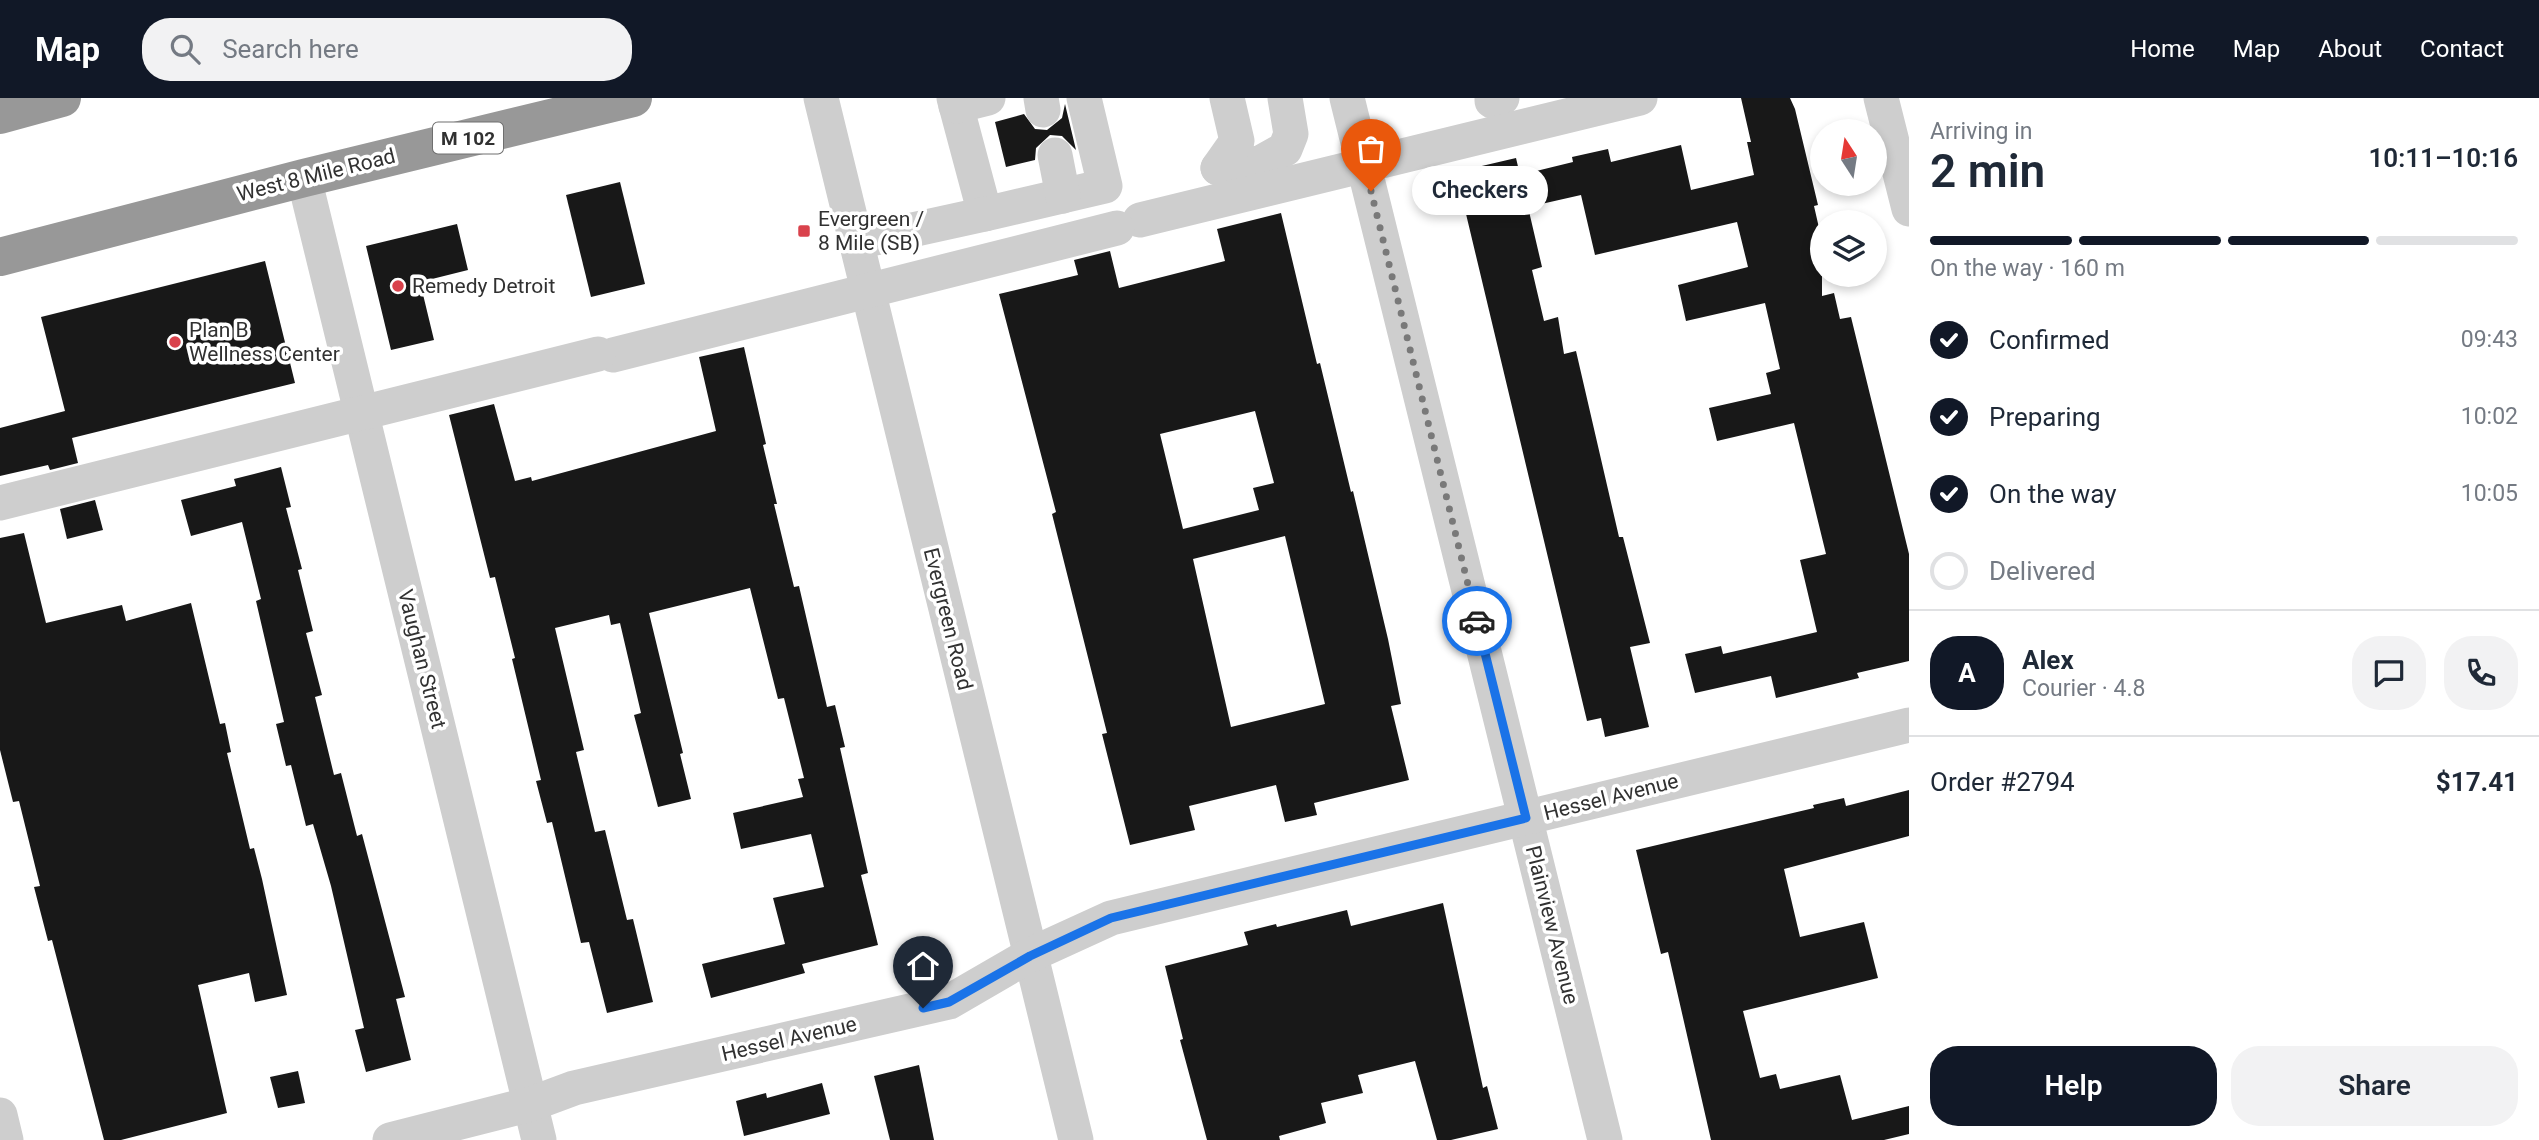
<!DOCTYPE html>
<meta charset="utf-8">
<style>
:root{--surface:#fff;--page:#f2f2f3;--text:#1f2937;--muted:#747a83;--line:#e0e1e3;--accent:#111827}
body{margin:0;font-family:Roboto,sans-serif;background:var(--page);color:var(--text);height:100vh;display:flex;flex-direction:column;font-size:26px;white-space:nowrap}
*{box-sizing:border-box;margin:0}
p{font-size:23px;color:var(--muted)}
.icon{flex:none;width:38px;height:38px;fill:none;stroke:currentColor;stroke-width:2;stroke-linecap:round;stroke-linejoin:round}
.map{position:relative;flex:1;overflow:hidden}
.details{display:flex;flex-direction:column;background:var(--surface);width:630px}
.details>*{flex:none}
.needle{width:46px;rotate:348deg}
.tools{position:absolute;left:1810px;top:21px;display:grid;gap:14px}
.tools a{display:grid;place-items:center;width:77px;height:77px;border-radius:50%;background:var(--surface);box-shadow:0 4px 10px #0003;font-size:35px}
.pin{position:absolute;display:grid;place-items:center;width:60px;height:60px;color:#fff;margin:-72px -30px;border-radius:50% 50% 50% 0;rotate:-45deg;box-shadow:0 0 7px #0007}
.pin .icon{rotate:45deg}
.courier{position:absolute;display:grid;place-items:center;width:70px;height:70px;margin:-35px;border:5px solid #1a73e8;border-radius:50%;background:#fff;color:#222;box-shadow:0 2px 9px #0007}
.bubble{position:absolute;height:49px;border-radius:24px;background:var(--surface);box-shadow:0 4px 10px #0003;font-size:23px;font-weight:600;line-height:49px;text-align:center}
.overview em{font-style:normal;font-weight:600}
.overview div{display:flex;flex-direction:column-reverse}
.overview{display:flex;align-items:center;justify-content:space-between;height:119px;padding:0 21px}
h1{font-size:46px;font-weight:600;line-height:52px}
.bar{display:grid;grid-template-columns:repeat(4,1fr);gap:10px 7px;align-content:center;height:84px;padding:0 21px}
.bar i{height:9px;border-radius:5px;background:var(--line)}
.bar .on{background:var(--accent)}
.bar p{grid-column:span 4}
.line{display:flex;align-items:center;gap:18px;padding:0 21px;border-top:2px solid var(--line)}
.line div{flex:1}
.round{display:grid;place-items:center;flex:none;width:74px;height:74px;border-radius:28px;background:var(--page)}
ol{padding:0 21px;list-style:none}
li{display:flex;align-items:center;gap:21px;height:77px}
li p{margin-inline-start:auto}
li .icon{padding:7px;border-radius:50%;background:var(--accent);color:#fff;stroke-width:4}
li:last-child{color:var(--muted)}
li i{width:38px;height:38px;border:4px solid var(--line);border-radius:50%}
.action{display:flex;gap:14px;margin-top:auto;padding:14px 21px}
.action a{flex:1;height:80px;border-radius:28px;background:var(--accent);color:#fff;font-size:28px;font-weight:600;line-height:80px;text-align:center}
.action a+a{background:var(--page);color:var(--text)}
header{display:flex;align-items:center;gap:42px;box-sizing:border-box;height:98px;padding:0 35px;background:var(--accent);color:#fff}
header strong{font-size:33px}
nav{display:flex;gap:38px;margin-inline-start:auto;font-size:24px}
.search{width:490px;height:63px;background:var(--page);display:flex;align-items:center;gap:18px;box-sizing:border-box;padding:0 24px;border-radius:28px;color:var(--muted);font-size:26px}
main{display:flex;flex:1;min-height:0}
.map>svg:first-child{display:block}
.building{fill:#181818;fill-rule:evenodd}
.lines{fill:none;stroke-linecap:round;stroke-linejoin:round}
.minor{stroke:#cecece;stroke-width:35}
.highway{stroke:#989898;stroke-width:38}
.done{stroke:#797979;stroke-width:7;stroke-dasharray:0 12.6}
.route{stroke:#1a73e8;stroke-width:9}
.poi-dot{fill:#d9424c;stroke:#fff;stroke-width:2.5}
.labels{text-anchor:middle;stroke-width:7;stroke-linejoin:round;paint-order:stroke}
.shield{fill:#fff;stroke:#6f6f6f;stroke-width:2}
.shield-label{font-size:19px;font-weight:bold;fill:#313131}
.street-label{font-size:21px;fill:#313131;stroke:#fff}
.poi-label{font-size:21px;fill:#313131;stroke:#fff;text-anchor:start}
</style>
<header>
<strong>Map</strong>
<div class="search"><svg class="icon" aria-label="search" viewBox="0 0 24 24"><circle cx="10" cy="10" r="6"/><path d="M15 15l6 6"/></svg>Search here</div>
<nav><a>Home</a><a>Map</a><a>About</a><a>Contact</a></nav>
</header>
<main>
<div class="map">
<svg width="1909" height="1042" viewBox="0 0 1909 1042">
<rect width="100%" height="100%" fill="#fff"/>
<!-- building -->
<g class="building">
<path d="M1741 0H1790L1795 11 1818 107 1814 108 1822 143V198L1834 195 1840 221 1851 219 1909 456V563L1857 575 1859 580 1776 600 1771 578 1695 595 1685 556 1721 548 1723 556 1817 534 1800 462 1826 456 1794 325 1717 343 1709 310 1771 296 1766 275 1780 271 1765 205 1686 223 1678 187 1748 169 1737 124 1595 157 1581 97 1528 109 1542 169 1532 172 1544 223 1558 219 1564 256 1576 253 1619 439H1623L1650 545 1630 549 1649 629 1605 639 1601 620 1587 623 1456 74 1516 60 1520 77 1573 64 1572 59 1608 51 1611 64 1681 47 1691 92 1754 77 1747 44H1751Z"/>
<path d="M1065 6 1076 52 1062 38 1050 37 1036 50 1035 62 1006 69 995 24 1024 16 1035 31 1047 32 1062 20Z"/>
<path d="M620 84 645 186 591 199 566 97Z"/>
<path d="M1281 115 1317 266 1320 265 1351 394 1353 393 1388 541 1401 606 1391 608 1409 682 1314 705 1317 717 1285 724 1276 687 1189 708 1195 732 1130 747 1102 636 1107 635 1052 416 1056 414 999 196 1078 177 1074 162 1110 153 1119 190 1225 163 1217 131ZM1255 313 1274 385 1253 390 1259 412 1183 431 1160 336ZM1285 438 1325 606 1231 629 1193 461Z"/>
<path d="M457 126 468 172 420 184 434 242 391 252 366 148Z"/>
<path d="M265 163 295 285 72 340 78 365 50 372 48 367 0 378V330L65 313 41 219Z"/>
<path d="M744 249 766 346 763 347 777 406H774L794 489 799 488 827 609 835 607 845 649 840 650 868 775 861 777 878 847 802 866 805 875 711 900 702 866 785 846 773 800 824 789 811 736 741 751 733 715 803 699 798 681 804 680 784 600 778 601 750 490 649 515 683 655 680 656 691 701 658 709 634 617 641 615 620 525 611 527 609 517 555 530 584 652 576 654 595 734 605 732 627 822 633 821 653 904 607 915 589 844 581 845 552 724 547 725 536 683 541 682 512 561 515 560 495 479 490 480 449 317 494 306 515 383 531 379 532 383 716 333 699 259Z"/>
<path d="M281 369 291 409 286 410 302 471 298 472 313 533 306 535 322 597 315 599 334 677 341 675 357 738 362 736 405 899 396 901 411 962 366 974 355 932 364 930 331 788 313 726 306 728 291 667 286 668 276 626 284 624 256 503 261 501 242 424 191 438 181 402 236 388 234 381Z"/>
<path d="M95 402 103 432 67 441 60 411Z"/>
<path d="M24 435 46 525 122 507 126 523 191 505 220 626 225 625 231 654 227 655 250 751 254 750 262 781 287 897 255 904 249 875 198 887 227 1015 121 1042H104L52 842 48 843 34 789 40 788 19 703 13 704 0 652V440Z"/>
<path d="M1909 692V738L1784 771 1800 839 1864 824 1878 880 1743 913 1760 980 1776 976 1780 991 1840 977 1852 1022 1909 1008V1036L1884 1042H1711L1668 854 1661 856 1636 752 1814 710 1813 707 1844 700 1846 708Z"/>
<path d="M1443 805 1483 990 1487 988 1498 1031 1451 1042H1437L1415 963 1358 977 1363 995 1321 1005 1326 1025 1279 1038 1280 1042H1207L1180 942 1183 941 1165 868 1248 847 1244 834 1276 826 1277 829 1347 812 1351 828Z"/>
<path d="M919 967 934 1042H890L874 978Z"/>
<path d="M298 973 305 1005 278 1010 270 979Z"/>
<path d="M822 985 830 1016 744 1038 736 1003 766 995 767 1000Z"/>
</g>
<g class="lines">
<!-- minor -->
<g class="minor">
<path d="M821 0 1076 1042"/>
<path d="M954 0 985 116 1105 88 1084 0"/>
<path d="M1041 0 1043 12"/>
<path d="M1347 0 1605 1042"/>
<path d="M1492 0V3L1502 0"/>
<path d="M1881 0 1909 111"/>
<path d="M956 8 988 0"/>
<path d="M1055 57 1063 98"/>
<path d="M1218 70 1260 65 1285 51 1291 36 1285 0"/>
<path d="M1218 70 1237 43 1227 0"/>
<path d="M304 80 539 1042"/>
<path d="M1140 122 1640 0"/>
<path d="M857 144 985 116"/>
<path d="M613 257 1117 130"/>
<path d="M0 405 598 256"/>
<path d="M0 1017 6 1042"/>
<path d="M390 1042 531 1006 574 990 949 904 1030 857 1111 820 1909 627"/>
</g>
<!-- highway -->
<g class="highway">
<path d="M0 17 62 0"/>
<path d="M0 159 304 80 633 0"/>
</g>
</g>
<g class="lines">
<!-- done -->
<path class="done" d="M1371 93 1477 523"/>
<!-- route -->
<path class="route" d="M923 910 949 904 1030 858 1111 820 1526 720 1477 523"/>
</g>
<!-- markers -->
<g class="poi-dot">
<rect x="797" y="126" width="14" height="14" rx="3.5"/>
<circle cx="398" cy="188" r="7"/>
<circle cx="175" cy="244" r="7"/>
</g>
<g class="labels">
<!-- shield labels -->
<rect class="shield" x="433" y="24.5" width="70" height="31" rx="5"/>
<g class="shield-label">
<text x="468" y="47">M 102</text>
</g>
<!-- street labels -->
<g class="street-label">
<text transform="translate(316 77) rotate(-14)" y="7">West 8 Mile Road</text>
<text transform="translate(948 521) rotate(76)" y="7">Evergreen Road</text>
<text transform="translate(422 561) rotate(76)" y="7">Vaughan Street</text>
<text transform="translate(1611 699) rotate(-14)" y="7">Hessel Avenue</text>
<text transform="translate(1552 827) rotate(76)" y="7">Plainview Avenue</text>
<text transform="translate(789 941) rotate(-13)" y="7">Hessel Avenue</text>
</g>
<!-- poi labels -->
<g class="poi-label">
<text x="818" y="128">Evergreen /<tspan x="818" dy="24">8 Mile (SB)</tspan></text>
<text x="412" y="195">Remedy Detroit</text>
<text x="189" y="239">Plan B<tspan x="189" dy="24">Wellness Center</tspan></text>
</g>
</g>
</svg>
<div class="tools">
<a><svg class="needle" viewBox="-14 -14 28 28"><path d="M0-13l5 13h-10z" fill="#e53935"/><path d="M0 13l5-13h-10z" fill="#747a83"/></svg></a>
<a><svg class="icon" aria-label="layers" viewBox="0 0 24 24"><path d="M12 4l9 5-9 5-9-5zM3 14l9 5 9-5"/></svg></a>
</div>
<div class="pin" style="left:1371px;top:93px;background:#ea580c"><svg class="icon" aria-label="bag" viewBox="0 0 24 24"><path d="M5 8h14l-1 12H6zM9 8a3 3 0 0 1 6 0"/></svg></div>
<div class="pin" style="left:923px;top:910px;background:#1f2937"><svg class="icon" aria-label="home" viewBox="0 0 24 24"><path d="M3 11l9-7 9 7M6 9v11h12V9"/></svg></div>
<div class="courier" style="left:1477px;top:523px"><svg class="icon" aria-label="car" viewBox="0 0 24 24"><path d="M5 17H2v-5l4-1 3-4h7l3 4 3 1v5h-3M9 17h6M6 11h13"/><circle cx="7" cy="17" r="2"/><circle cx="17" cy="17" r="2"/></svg></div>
<div class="bubble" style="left:1412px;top:68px;width:136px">Checkers</div>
</div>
<section class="details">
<div class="overview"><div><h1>2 min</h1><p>Arriving in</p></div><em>10:11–10:16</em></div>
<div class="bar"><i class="on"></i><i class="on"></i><i class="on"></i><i></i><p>On the way · 160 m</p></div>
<ol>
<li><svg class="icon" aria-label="check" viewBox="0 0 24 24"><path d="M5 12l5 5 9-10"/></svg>Confirmed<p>09:43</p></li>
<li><svg class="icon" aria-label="check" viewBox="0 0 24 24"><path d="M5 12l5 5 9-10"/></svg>Preparing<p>10:02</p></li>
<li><svg class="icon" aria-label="check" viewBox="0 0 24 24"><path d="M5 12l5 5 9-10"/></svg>On the way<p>10:05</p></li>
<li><i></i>Delivered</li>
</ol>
<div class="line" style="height:126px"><b class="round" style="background:var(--accent);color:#fff">A</b><div><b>Alex</b><p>Courier · 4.8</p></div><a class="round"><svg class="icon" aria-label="chat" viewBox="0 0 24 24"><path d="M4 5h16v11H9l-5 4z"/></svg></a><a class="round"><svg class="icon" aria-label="phone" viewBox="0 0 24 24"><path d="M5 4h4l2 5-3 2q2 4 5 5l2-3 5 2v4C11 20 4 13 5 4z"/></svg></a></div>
<div class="line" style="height:91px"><div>Order #2794</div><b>$17.41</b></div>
<div class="action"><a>Help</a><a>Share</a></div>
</section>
</main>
